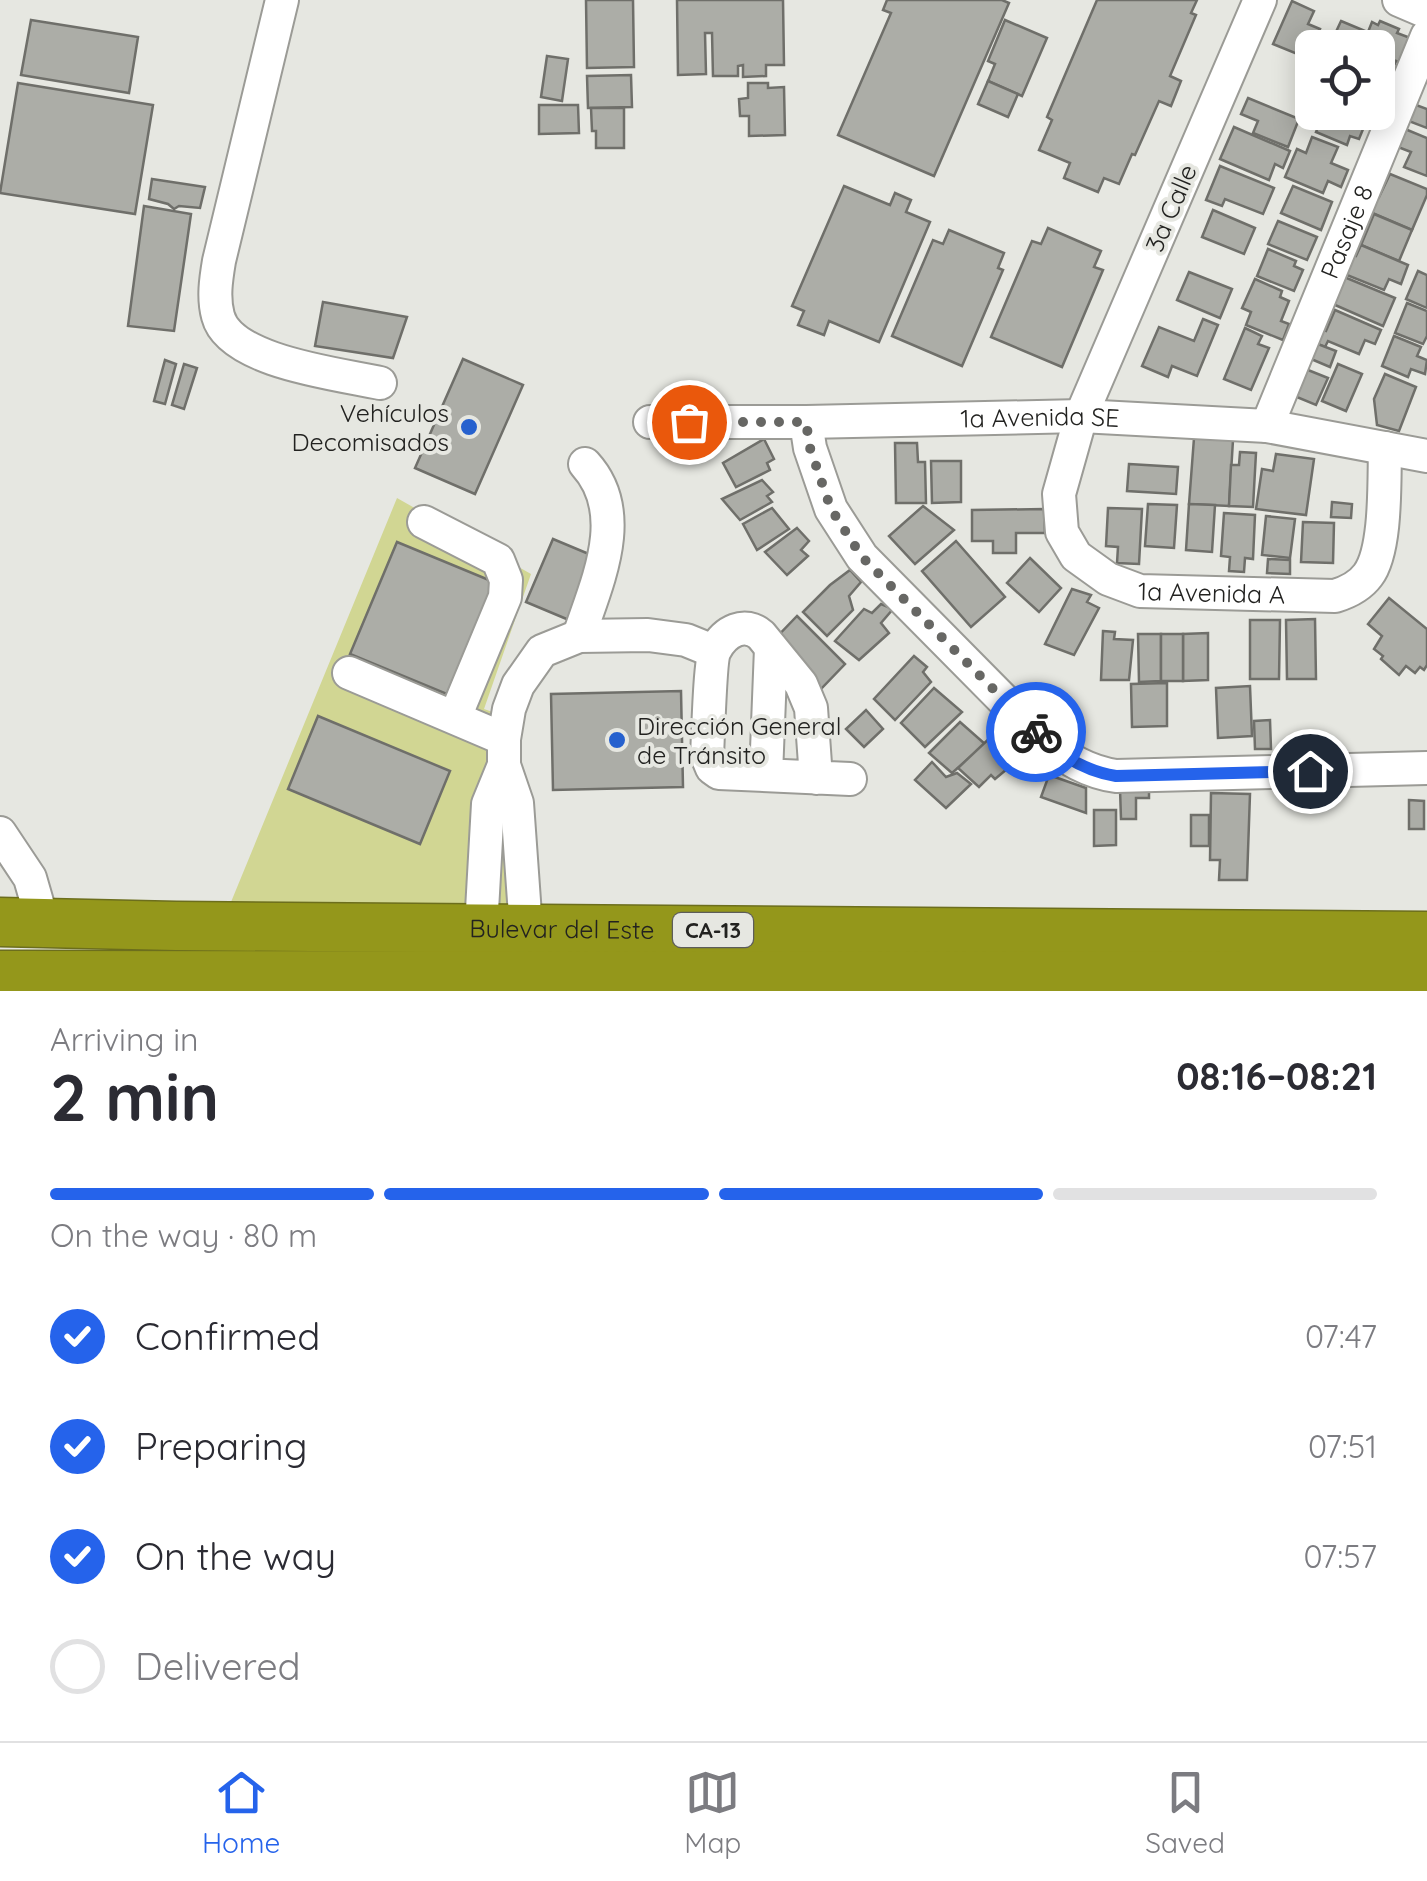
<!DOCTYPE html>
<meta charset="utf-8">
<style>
:root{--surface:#fff;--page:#f2f2f3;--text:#2b2b33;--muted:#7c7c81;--line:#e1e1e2;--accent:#2563eb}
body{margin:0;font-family:Quicksand,sans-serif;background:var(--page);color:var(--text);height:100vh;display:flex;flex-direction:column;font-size:38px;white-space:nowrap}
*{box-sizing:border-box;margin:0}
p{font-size:32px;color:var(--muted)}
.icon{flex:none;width:55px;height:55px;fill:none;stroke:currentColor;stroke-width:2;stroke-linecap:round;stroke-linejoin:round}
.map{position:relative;height:991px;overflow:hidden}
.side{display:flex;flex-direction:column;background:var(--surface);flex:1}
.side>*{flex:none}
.controls{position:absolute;left:1295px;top:30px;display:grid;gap:20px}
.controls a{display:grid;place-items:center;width:100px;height:100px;border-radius:15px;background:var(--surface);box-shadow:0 5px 25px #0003;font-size:50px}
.pin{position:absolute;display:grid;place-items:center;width:85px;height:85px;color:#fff;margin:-42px;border:5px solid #fff;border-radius:50%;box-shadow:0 2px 10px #0007}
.courier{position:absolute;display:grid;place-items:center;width:100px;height:100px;margin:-50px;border:8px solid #2563eb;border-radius:50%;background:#fff;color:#222;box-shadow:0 2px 12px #0007}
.head em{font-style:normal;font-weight:700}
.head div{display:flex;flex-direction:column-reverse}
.head{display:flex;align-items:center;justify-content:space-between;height:170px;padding:0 50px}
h1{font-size:65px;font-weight:700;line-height:75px}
.bar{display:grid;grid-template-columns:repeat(4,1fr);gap:15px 10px;align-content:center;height:120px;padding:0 50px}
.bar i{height:12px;border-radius:8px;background:var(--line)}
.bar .selected{background:var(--accent)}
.bar p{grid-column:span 4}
ol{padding:0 50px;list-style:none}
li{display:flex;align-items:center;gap:30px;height:110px}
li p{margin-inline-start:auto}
li .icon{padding:10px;border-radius:50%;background:var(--accent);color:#fff;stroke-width:4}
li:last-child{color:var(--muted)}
li i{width:55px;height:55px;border:5px solid var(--line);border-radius:50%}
.tab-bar{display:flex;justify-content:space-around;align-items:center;height:140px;border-top:2px solid var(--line);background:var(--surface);font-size:28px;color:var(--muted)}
.tab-bar a{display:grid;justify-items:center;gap:5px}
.tab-bar .selected{color:var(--accent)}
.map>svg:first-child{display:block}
.green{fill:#d1d693}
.building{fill:#acada7;stroke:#6f6f6a;stroke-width:2.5}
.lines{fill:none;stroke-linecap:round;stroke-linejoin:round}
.minor-casing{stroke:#9b9b96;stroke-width:36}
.highway-casing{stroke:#6c6e1d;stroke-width:51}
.minor{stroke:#fff;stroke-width:32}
.highway{stroke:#94971b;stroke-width:48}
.done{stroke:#676764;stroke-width:10;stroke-dasharray:0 18}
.route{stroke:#2563eb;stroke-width:12}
.poi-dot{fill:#2661ce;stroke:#e6e7e1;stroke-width:4}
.labels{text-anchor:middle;stroke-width:8;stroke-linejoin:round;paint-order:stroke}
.shield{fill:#e6e7e1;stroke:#5d5d5a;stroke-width:2.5}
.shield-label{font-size:22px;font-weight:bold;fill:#222220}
.street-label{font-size:25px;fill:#222220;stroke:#e6e7e1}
.poi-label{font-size:25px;fill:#222220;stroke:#e6e7e1;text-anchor:end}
</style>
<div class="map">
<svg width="1427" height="991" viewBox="0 0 1427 991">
<rect width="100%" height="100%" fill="#e6e7e1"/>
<!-- green -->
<path class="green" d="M397 498 531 574 484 709 513 719 535 915 231 902Z"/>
<!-- building -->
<g class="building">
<path d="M586 0H633L634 67 587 68Z"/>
<path d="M677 0H783L784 65H766V76L743 77V65L738 66V76H713L712 33H705L706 74 678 75Z"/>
<path d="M887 0H1002L1009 3 934 176 838 135 891 13 883 10Z"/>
<path d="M1097 0H1197L1191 13 1196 15 1170 76 1181 81 1171 106 1159 101 1135 155 1132 154 1119 184 1104 178 1098 192 1064 178 1070 163 1039 150 1052 120 1047 117Z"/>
<path d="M1292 1 1314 11 1308 24 1320 29 1307 58 1273 44Z"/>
<path d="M31 20 138 37 129 93 21 75Z"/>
<path d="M1005 20 1047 38 1022 96 988 81 995 64 988 61Z"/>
<path d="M1341 21 1365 31 1358 48H1323L1329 32 1335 34Z"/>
<path d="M1380 21 1399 29 1397 33 1413 39 1403 64 1396 61 1386 85 1378 82V48L1362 47 1372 22 1378 25Z"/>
<path d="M547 56 568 59 562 101 541 97Z"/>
<path d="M631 75 632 107 588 108 587 76Z"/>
<path d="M988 81 1018 94 1008 117 978 104Z"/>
<path d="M18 83 153 105 135 214 0 193Z"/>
<path d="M748 83H768V88L784 87 785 135 749 136V116H740L739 99 748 98Z"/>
<path d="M1248 98 1299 119 1288 147 1253 133 1258 121 1241 114Z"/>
<path d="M1408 102 1427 109V128L1401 118Z"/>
<path d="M539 105H578L579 133 539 134Z"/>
<path d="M591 108H624V148H596V131H592Z"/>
<path d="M1324 112H1370L1359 139 1350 136 1347 145 1316 132Z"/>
<path d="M1234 127 1290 151 1283 168 1275 164 1269 180 1220 159Z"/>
<path d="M1405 129 1427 138V176L1404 167 1411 152 1398 147Z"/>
<path d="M1312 137 1338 147 1331 163 1348 170 1341 187 1328 181 1323 193 1285 177 1297 149 1306 153Z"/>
<path d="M1220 166 1274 188 1263 214 1225 199 1222 206 1206 200Z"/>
<path d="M1390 174 1427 189V195L1412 230 1363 209 1370 193 1379 197Z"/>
<path d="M152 179 205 187 200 208 179 206 174 209 168 204 149 199Z"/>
<path d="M844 186 890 205 895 193 911 200 906 212 930 222 879 342 829 321 824 335 798 325 804 311 792 306Z"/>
<path d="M1293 186 1332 202 1321 230 1281 213Z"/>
<path d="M144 206 191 214 174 331 128 326Z"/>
<path d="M1213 210 1255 228 1244 254 1202 237Z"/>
<path d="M1374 214 1412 230 1399 261 1361 245Z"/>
<path d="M1278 221 1317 237 1307 260 1268 244Z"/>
<path d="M1048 228 1101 251 1094 267 1103 270 1062 367 991 337 1032 241 1041 244Z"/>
<path d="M949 230 1004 253 998 268 1003 270 962 366 892 336 933 240 943 244Z"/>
<path d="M1361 245 1408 265 1401 284 1389 279 1384 290 1337 271 1345 252 1356 256Z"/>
<path d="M1268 249 1296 261 1294 266 1303 270 1294 291 1257 276Z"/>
<path d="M1418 271 1427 275V308L1406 299Z"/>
<path d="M1189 272 1232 289 1220 318 1177 300Z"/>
<path d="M1337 274 1395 298 1383 326 1326 301Z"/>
<path d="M1255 279 1282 291 1280 297 1289 301 1281 321 1289 324 1283 340 1246 325 1251 312 1242 308Z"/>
<path d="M323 302 407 317 393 358 315 346Z"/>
<path d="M1407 303 1427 311V336L1423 344 1395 333Z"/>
<path d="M1335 310 1381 330 1375 344 1365 340 1359 354 1328 341 1325 347 1310 341 1316 327 1326 331Z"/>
<path d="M1203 319 1218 325 1197 376 1172 366 1168 377 1142 366 1159 327 1194 341Z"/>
<path d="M1245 328 1262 336 1258 344 1269 348 1251 390 1224 379Z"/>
<path d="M1394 336 1421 347 1417 356 1427 360 1425 374 1411 369 1408 377 1382 366Z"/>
<path d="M1310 341 1336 351 1330 367 1304 356Z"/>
<path d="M463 359 523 385 475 494 415 468Z"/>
<path d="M165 360 176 364 165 404 154 401Z"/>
<path d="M184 364 197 368 184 409 172 405Z"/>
<path d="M1338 364 1362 374 1346 411 1322 401Z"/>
<path d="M1303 368 1328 378 1316 405 1292 395Z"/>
<path d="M1385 374 1416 387 1399 431 1377 425 1374 399Z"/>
<path d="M1194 438 1233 440 1229 506 1189 504Z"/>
<path d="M764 439 774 459 767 463 770 470 736 487 723 463Z"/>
<path d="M895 443H917L918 462H925L926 503H896Z"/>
<path d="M1240 452 1256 453 1253 507 1229 506 1231 465H1239Z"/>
<path d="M1276 454 1314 459 1306 515 1256 509 1262 469 1273 471Z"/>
<path d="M931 461H961V502L932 503Z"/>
<path d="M1129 464 1178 467 1176 494 1127 491Z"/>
<path d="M762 480 773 492 767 496 772 502 740 520 722 499Z"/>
<path d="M1332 502 1352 504 1351 518 1331 517Z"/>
<path d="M1148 504 1177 505 1174 548 1145 546Z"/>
<path d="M1189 504 1215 505 1212 552 1186 550Z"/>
<path d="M923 506 954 530 915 564 889 536Z"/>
<path d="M772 508 789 529 757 550 743 524Z"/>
<path d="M1108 508 1142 509 1139 564 1117 563 1118 547 1106 546Z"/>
<path d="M1044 509 1045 533H1016V553H993V541H972V510Z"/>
<path d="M1224 513 1255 515 1253 559 1245 558 1244 572 1229 571 1230 557 1221 556Z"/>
<path d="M1266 516 1295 519 1290 558 1262 555Z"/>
<path d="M1303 522 1334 523 1333 563 1301 562Z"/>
<path d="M797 528 809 541 801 550 808 556 787 575 765 552Z"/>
<path d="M553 539 596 557 569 620 526 602Z"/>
<path d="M956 541 1005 597 971 627 922 571Z"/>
<path d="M397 542 501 585 454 697 350 654Z"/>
<path d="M1030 558 1061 588 1039 612 1007 583Z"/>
<path d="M1268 559 1290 560V574L1267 573Z"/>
<path d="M850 570 861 582 849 596 853 610 827 636 803 612 830 585Z"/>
<path d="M1072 589 1091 595 1087 602 1099 608 1074 655 1045 644Z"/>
<path d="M1389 598 1427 629V665L1424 670 1420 667 1415 673 1406 666 1399 675 1381 659 1383 656 1374 649 1382 636 1368 624Z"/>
<path d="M881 604 893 609 881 623 889 633 859 660 835 641 864 609 872 613Z"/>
<path d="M797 616 845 664 820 690 772 642Z"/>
<path d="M1315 619 1316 679H1287L1286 620Z"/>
<path d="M1250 620H1280L1279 679H1250Z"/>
<path d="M1103 631 1115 632 1114 639 1133 640 1129 680H1101Z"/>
<path d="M1208 633V680L1183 681V634Z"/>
<path d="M1138 634H1161V681L1139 682Z"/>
<rect x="1161" y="634" width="22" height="47"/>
<path d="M914 656 927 667 923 672 931 682 895 720 874 699Z"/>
<path d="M1167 683V726L1132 727 1131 684Z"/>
<path d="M1250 686 1252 736 1218 738 1216 688Z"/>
<path d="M934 688 962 712 925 747 901 723Z"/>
<path d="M681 691 683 787 553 790 551 694Z"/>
<path d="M866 710 883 729 864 747 846 729Z"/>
<path d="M318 716 450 771 420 844 288 789Z"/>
<path d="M1270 720 1271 749H1255L1254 721Z"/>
<path d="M960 722 985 744 952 773 929 753Z"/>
<path d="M995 733 1019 759 995 779 991 775 979 787 958 768Z"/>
<path d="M932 762 946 777 957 773 971 784 946 808 915 780Z"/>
<path d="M1049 775 1086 788V813L1041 797Z"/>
<path d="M1120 789H1149V798H1136V819H1121Z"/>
<path d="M1211 793 1250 794 1247 880H1219L1220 860H1210Z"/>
<path d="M1409 800 1424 801V829H1409Z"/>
<path d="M1094 810H1116V845L1094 846Z"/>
<rect x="1191" y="815" width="18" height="31"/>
</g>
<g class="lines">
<!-- minor casing -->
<g class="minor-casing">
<g id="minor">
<path d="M282 0 219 261C216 279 213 298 218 316 230 362 339 374 380 383"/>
<path id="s1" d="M1260 0 1081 416 1059 494 1062 532 1076 556 1108 579 1140 591 1335 596C1348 592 1360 586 1368 575 1387 550 1384 479 1385 448"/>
<path d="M1399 0 1427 12"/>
<path id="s2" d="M650 422H806L1081 416 1267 426 1427 456"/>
<path d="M806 422 810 448 831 509 862 557 1044 741C1067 759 1088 772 1116 776L1427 768"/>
<path id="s3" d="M1267 426 1427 36"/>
<path d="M424 522 498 560 506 580 505 597 455 717"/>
<path d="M579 636C597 582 630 513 585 464"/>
<path d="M349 673 504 739"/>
<path d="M766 775 771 648"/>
<path d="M816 778 811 708 801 684 761 635C745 621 725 631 715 650 710 660 708 738 707 756L712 768 719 773 850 779"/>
<path d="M0 833 30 878 43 923"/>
<path d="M481 928 488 804 504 765"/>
<path d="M526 929 517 803 504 765V739L509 709 518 685 542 651 579 636 648 635 686 640 713 651"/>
</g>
</g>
<!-- highway casing -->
<g class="highway-casing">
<g id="highway">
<path id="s4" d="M0 922 176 926 1427 936"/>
<path d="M0 975 1427 976"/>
</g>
</g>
<!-- minor -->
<use href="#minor" class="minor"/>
<!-- highway -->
<use href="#highway" class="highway"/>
</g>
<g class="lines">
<!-- done -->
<path class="done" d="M689 422H806L810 448 831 509 862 557 1036 732"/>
<!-- route -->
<path class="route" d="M1036 732C1059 755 1084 771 1116 776L1310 771"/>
</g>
<!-- markers -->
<g class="poi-dot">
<circle cx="469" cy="427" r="10"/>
<circle cx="617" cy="740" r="10"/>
</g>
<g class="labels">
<!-- shield labels -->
<rect class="shield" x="673" y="913" width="80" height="34" rx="8"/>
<g class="shield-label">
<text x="713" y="938">CA-13</text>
</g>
<!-- street labels -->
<g class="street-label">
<text transform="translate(1171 208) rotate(-67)" y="9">3a Calle</text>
<text dy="9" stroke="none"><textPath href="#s3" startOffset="210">Pasaje 8</textPath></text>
<text dy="9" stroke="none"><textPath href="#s2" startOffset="390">1a Avenida SE</textPath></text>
<text dy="9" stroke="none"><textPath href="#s1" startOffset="745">1a Avenida A</textPath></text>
<text dy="9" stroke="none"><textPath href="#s4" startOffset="562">Bulevar del Este</textPath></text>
</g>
<!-- poi labels -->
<g class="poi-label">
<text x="449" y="422">Vehículos<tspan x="449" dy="29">Decomisados</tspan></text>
<text x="637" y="735" text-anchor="start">Dirección General<tspan x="637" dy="29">de Tránsito</tspan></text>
</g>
</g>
</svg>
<div class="controls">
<a><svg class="icon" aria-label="locate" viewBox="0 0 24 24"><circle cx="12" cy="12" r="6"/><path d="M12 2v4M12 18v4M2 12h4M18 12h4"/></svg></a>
</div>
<div class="pin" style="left:689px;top:422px;background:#ea580c"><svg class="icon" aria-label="bag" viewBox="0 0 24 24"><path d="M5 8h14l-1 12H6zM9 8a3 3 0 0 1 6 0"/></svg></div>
<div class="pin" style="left:1310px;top:771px;background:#1f2937"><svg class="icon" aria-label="home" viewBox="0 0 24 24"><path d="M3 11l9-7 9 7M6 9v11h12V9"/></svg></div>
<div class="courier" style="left:1036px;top:732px"><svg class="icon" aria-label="bike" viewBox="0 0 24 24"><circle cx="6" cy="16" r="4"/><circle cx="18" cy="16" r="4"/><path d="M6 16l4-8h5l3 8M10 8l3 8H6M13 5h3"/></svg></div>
</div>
<section class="side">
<div class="head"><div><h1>2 min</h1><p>Arriving in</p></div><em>08:16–08:21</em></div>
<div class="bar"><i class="selected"></i><i class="selected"></i><i class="selected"></i><i></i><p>On the way · 80 m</p></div>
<ol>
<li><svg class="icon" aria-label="check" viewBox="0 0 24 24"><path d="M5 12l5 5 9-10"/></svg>Confirmed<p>07:47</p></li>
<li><svg class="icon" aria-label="check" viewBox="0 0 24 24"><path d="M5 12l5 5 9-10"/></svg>Preparing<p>07:51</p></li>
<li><svg class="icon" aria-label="check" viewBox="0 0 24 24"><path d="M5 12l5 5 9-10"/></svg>On the way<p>07:57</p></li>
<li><i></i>Delivered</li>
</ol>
</section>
<nav class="tab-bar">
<a class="selected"><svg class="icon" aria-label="home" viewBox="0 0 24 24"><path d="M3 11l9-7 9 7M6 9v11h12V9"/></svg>Home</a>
<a><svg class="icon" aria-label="map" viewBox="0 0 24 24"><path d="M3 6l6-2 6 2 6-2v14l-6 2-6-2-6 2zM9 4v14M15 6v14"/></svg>Map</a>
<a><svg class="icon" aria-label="saved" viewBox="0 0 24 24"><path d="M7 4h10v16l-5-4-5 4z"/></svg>Saved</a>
</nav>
